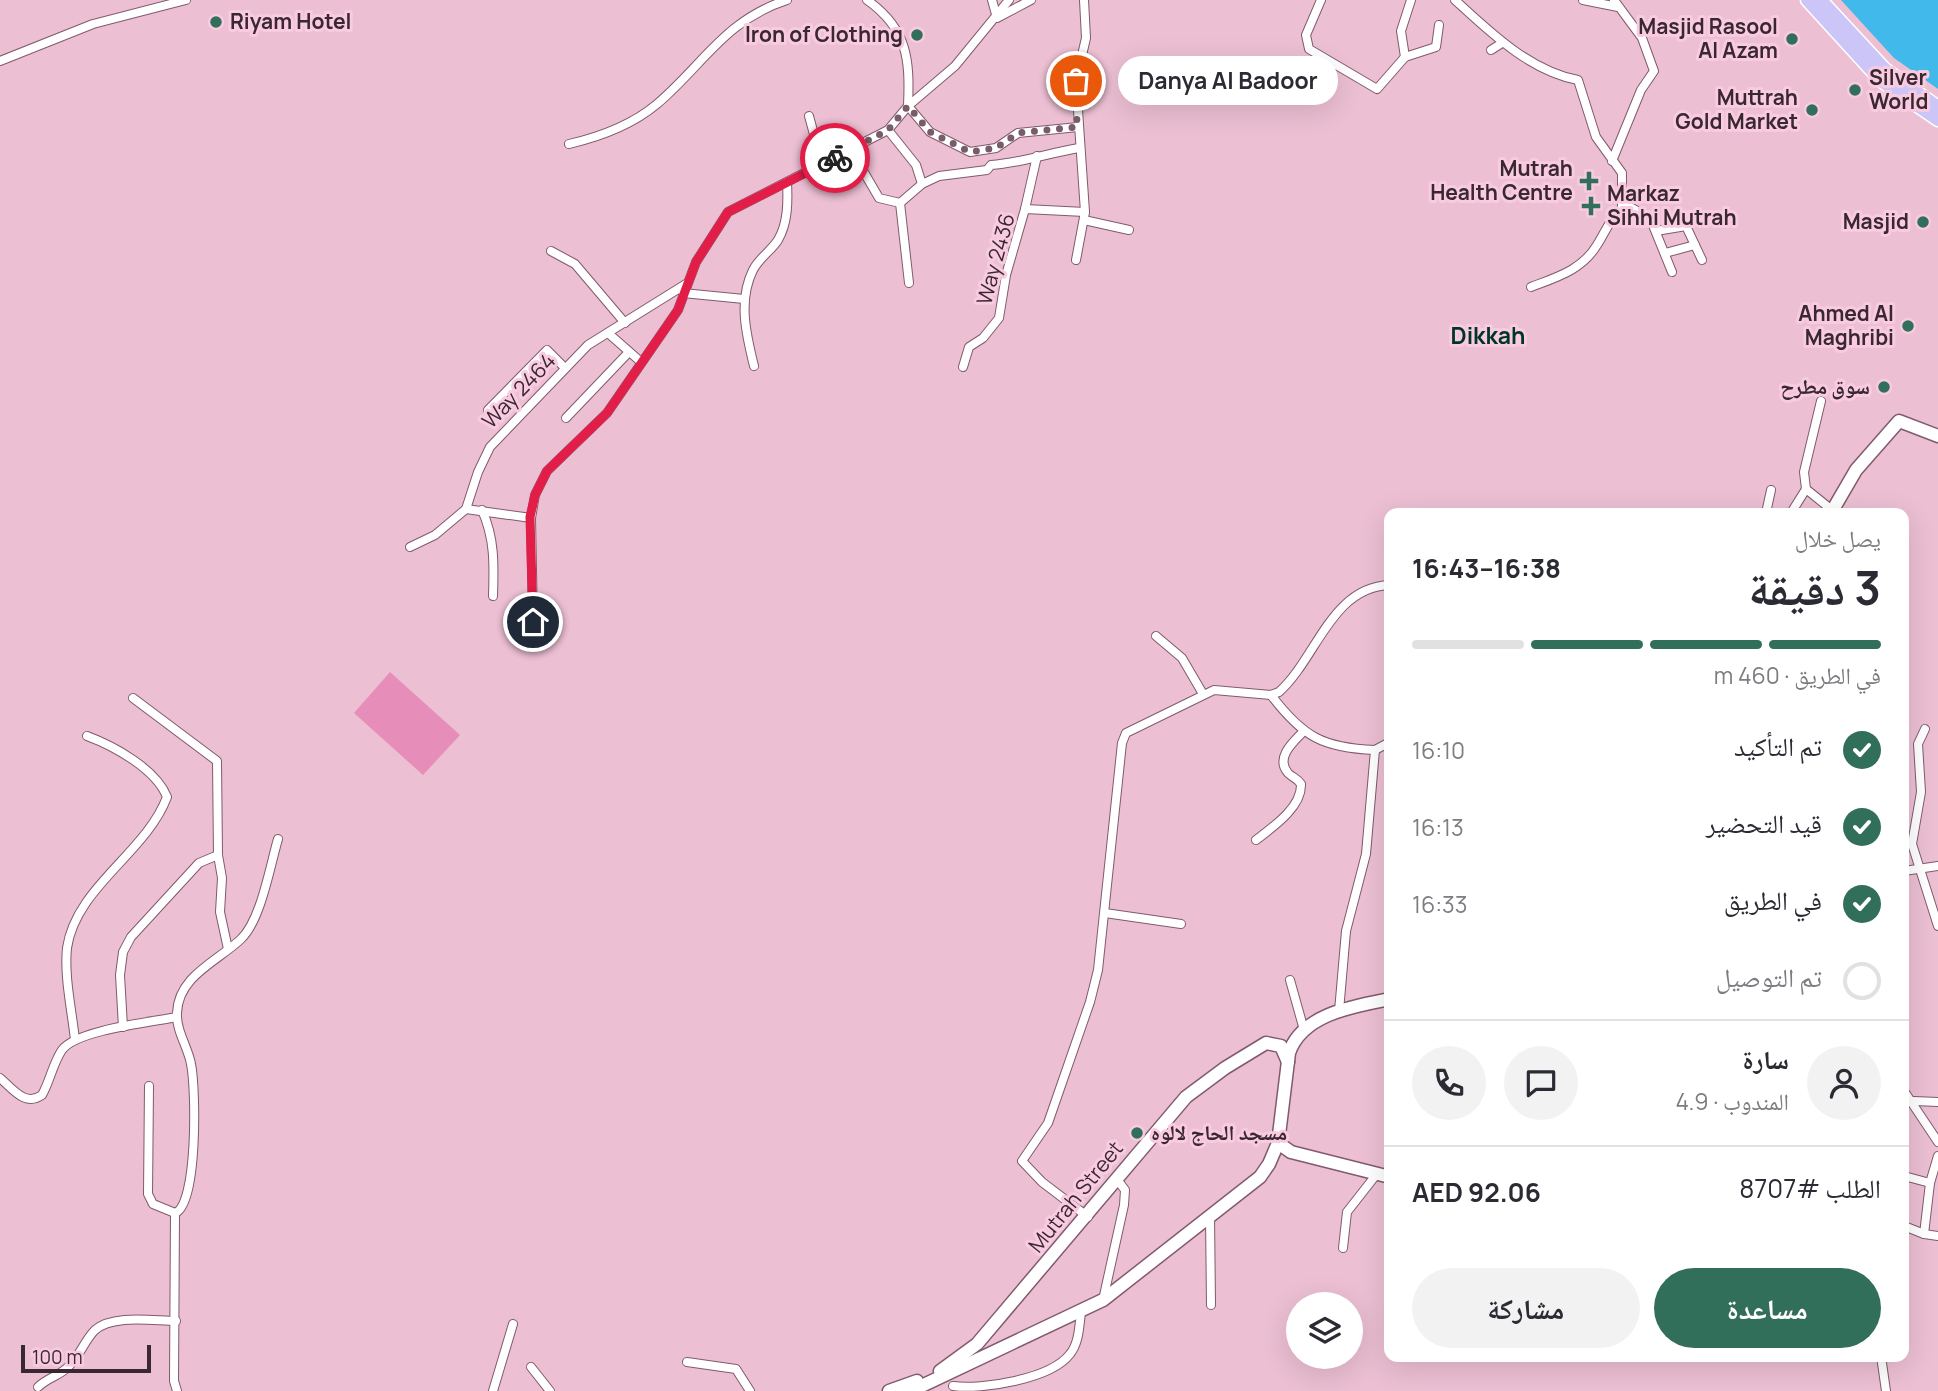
<!DOCTYPE html>
<html lang="ar">
<meta charset="utf-8">
<style>
:root{--surface:#fff;--page:#f2f2f3;--text:#2b2b33;--muted:#7c7c81;--line:#e1e1e2;--accent:#326f5b}
body{margin:0;font-family:Manrope,"Noto Naskh Arabic",sans-serif;background:var(--page);color:var(--text);direction:rtl;height:100vh;display:flex;flex-direction:column;font-size:26px;white-space:nowrap}
*{box-sizing:border-box;margin:0}
p{font-size:23px;color:var(--muted)}
.icon{flex:none;width:38px;height:38px;fill:none;stroke:currentColor;stroke-width:2;stroke-linecap:round;stroke-linejoin:round}
.map{position:relative;flex:1;overflow:hidden;direction:ltr}
.panel{position:absolute;left:1384px;top:508px;width:525px;height:854px;display:flex;flex-direction:column;background:var(--surface);border-radius:14px;box-shadow:0 7px 28px #0002;direction:rtl}
.panel>*{flex:none}
.tools{position:absolute;left:1286px;top:1292px;display:grid;gap:14px}
.tools a{display:grid;place-items:center;width:77px;height:77px;border-radius:50%;background:var(--surface);box-shadow:0 7px 28px #0002;font-size:35px}
.scale{position:absolute;left:21px;bottom:18px;width:130px;box-sizing:border-box;padding-left:7px;border:4px solid #392830;border-top:0;font-size:19px;line-height:24px;white-space:nowrap;color:#392830;-webkit-text-stroke:5px #f9cbe0;paint-order:stroke}
.pin{position:absolute;display:grid;place-items:center;width:60px;height:60px;color:#fff;margin:-30px;border:4px solid #fff;border-radius:50%;box-shadow:0 2px 7px #0007}
.courier{position:absolute;display:grid;place-items:center;width:70px;height:70px;margin:-35px;border:5px solid #e11d48;border-radius:50%;background:#fff;color:#222;box-shadow:0 2px 9px #0007}
.bubble{position:absolute;height:49px;border-radius:24px;background:var(--surface);box-shadow:0 7px 28px #0002;font-size:23px;font-weight:700;line-height:49px;text-align:center;direction:rtl}
.summary em{font-style:normal;font-weight:700}
.summary div{display:flex;flex-direction:column-reverse}
.summary{display:flex;align-items:center;justify-content:space-between;height:119px;padding:0 28px}
h1{font-size:46px;font-weight:700;line-height:52px}
.bar{display:grid;grid-template-columns:repeat(4,1fr);gap:10px 7px;align-content:center;height:84px;padding:0 28px}
.bar i{height:9px;border-radius:5px;background:var(--line)}
.bar .current{background:var(--accent)}
.bar p{grid-column:span 4}
.line{display:flex;align-items:center;gap:18px;padding:0 28px;border-top:2px solid var(--line)}
.line div{flex:1}
.round{display:grid;place-items:center;flex:none;width:74px;height:74px;border-radius:37px;background:var(--page)}
ol{padding:0 28px;list-style:none}
li{display:flex;align-items:center;gap:21px;height:77px}
li p{margin-inline-start:auto}
li .icon{padding:7px;border-radius:50%;background:var(--accent);color:#fff;stroke-width:4}
li:last-child{color:var(--muted)}
li i{width:38px;height:38px;border:4px solid var(--line);border-radius:50%}
.cta{display:flex;gap:14px;margin-top:auto;padding:14px 28px}
.cta a{flex:1;height:80px;border-radius:42px;background:var(--accent);color:#fff;font-size:28px;font-weight:700;line-height:80px;text-align:center}
.cta a+a{background:var(--page);color:var(--text)}
.map>svg:first-child{display:block}
.green{fill:#e78db9}
.water{fill:#41b9ea}
.lines{fill:none;stroke-linecap:round;stroke-linejoin:round}
.street-casing{stroke:#815a6d;stroke-width:10}
.secondary-casing{stroke:#815a6d;stroke-width:15}
.primary-casing{stroke:#fff;stroke-width:15}
.street{stroke:#fff;stroke-width:8}
.secondary{stroke:#fff;stroke-width:12}
.primary{stroke:#ccc5f8;stroke-width:12}
.done{stroke:#785d69;stroke-width:7;stroke-dasharray:0 12.6}
.route{stroke:#e11d48;stroke-width:9}
.poi-dot{fill:#326f5b;stroke:#f9cbe0;stroke-width:2.5}
.labels{text-anchor:middle;stroke-width:6;stroke-linejoin:round;paint-order:stroke}
.poi-label{font-size:21px;font-weight:bold;fill:#392830;stroke:#f9cbe0;text-anchor:end}
.street-label{font-size:21px;fill:#392830;stroke:#f9cbe0}
.neighbourhood-label{font-size:23px;font-weight:bold;fill:#003526;stroke:#f9cbe0}
</style>
<div class="map">
<svg width="1938" height="1391" viewBox="0 0 1938 1391">
<rect width="100%" height="100%" fill="#ecbfd3"/>
<!-- green -->
<path class="green" d="M390 672 460 735 423 775 354 713Z"/>
<!-- water -->
<path class="water" d="M1841 0H1938V89L1894 58Z"/>
<g class="lines">
<!-- street casing -->
<g class="street-casing">
<g id="street">
<path d="M867 0C908 29 910 60 908 106L930 132 970 152 996 148 1018 133 1078 127"/>
<path d="M992 0 997 18 1031 0"/>
<path d="M1321 0 1306 35 1309 49 1377 89 1405 57"/>
<path d="M1455 0C1491 33 1530 71 1578 80L1596 137 1622 173V208C1609 220 1606 231 1597 245 1582 270 1557 277 1531 287"/>
<path d="M1583 0 1618 7"/>
<path d="M1491 50 1502 43"/>
<path d="M1405 57 1401 31 1411 0"/>
<path d="M1405 57 1436 47 1439 25"/>
<path d="M0 61 93 24 186 0"/>
<path d="M809 116 822 164"/>
<path d="M888 130 916 165 922 184 900 203 909 283"/>
<path d="M569 144C599 137 632 125 657 104 703 65 725 20 787 0"/>
<path d="M851 150 879 198 900 203"/>
<path d="M1612 161 1641 90 1654 71 1642 38 1614 0"/>
<path d="M922 184 939 176 987 170 991 165C1022 163 1048 153 1079 148"/>
<path d="M1623 203 1650 218 1672 272"/>
<path d="M1025 209 1037 156"/>
<path d="M1084 220 1129 230"/>
<path d="M1656 231 1686 226 1702 260"/>
<path d="M551 251 575 264 625 323"/>
<path d="M1665 253 1695 245"/>
<path d="M1076 260 1085 212"/>
<path d="M683 293 744 299"/>
<path d="M608 333 641 362"/>
<path d="M754 366C746 334 738 300 753 270 759 258 771 251 778 240 788 223 788 202 787 182"/>
<path d="M963 367 969 347 983 338 999 318 1006 275 1025 209 1085 212 1076 81 1086 38 1084 0"/>
<path d="M488 410 547 350 565 368"/>
<path d="M566 418 629 352"/>
<path d="M1806 489 1804 472 1821 401"/>
<path d="M466 509 531 518"/>
<path d="M482 510C495 539 494 565 493 596"/>
<path d="M1766 513 1771 490"/>
<path d="M1791 513 1806 489 1832 510"/>
<path d="M410 547 435 535 466 509 478 472 490 447 588 345 686 284"/>
<path d="M533 622 531 518 535 495 547 471 607 413 678 310 696 262 728 212 888 130 908 106 955 66 1009 0"/>
<path d="M1156 636 1182 658 1203 694"/>
<path d="M1271 695C1303 737 1323 748 1375 750"/>
<path d="M133 698 217 761 218 855 222 878 220 912 228 949"/>
<path d="M1925 729 1918 744 1921 792 1912 844 1938 926"/>
<path d="M1256 840C1273 827 1302 807 1301 784 1297 778 1293 778 1288 773 1275 758 1293 742 1303 732"/>
<path d="M1904 871 1938 866"/>
<path d="M1105 913 1181 924"/>
<path d="M1290 980 1304 1030"/>
<path d="M1339 1011 1346 931 1366 854 1375 750 1390 742"/>
<path d="M123 1027 120 975 123 952 131 937 199 863 218 855"/>
<path d="M75 1040C72 1011 64 977 67 948 76 887 146 853 167 797 156 769 114 746 87 736"/>
<path d="M0 1078C13 1089 25 1107 42 1095 50 1081 53 1063 62 1050 76 1030 152 1022 177 1017"/>
<path d="M149 1086 148 1194 153 1204 175 1213"/>
<path d="M1904 1091 1938 1142"/>
<path d="M1914 1101 1938 1102"/>
<path d="M1904 1176 1930 1183 1938 1156"/>
<path d="M1210 1215 1211 1305"/>
<path d="M1088 1217 1042 1182 1022 1161 1048 1123 1090 1002 1098 970 1122 743 1126 733 1214 690 1271 695 1279 692C1317 658 1331 587 1390 585"/>
<path d="M1904 1226 1924 1234 1938 1236"/>
<path d="M1924 1234 1930 1183"/>
<path d="M1343 1248 1347 1212 1376 1175"/>
<path d="M1103 1300 1124 1205 1125 1190 1116 1178"/>
<path d="M1881 1356 1886 1391"/>
<path d="M687 1362 736 1369 750 1391"/>
<path d="M531 1367 550 1391"/>
<path d="M953 1386C982 1390 1051 1379 1070 1354 1079 1343 1079 1327 1081 1313"/>
<path d="M38 1387C48 1377 60 1376 69 1366 80 1356 84 1341 95 1330 113 1314 154 1321 176 1321"/>
<path d="M177 1391 174 1381 175 1213C198 1205 196 1088 191 1064 188 1047 176 1031 177 1013 178 976 218 961 241 939 261 920 270 866 278 839"/>
<path d="M493 1391 513 1324"/>
</g>
</g>
<!-- secondary casing -->
<g class="secondary-casing">
<g id="secondary">
<path d="M1831 513 1856 470 1899 421 1938 436"/>
<path d="M1278 1143 1291 1152 1390 1177"/>
<path d="M940 1371 977 1344 1186 1097 1225 1068 1266 1043 1281 1046 1288 1062"/>
<path d="M889 1391 917 1381"/>
<path d="M911 1391 1103 1300 1260 1177 1269 1164 1278 1143 1289 1053C1302 1014 1354 1006 1390 999"/>
</g>
</g>
<!-- primary casing -->
<g class="primary-casing">
<g id="primary">
<path d="M1807 0 1881 81 1938 120"/>
<path d="M1821 0 1885 69 1938 107"/>
</g>
</g>
<!-- street -->
<use href="#street" class="street"/>
<!-- secondary -->
<use href="#secondary" class="secondary"/>
<!-- primary -->
<use href="#primary" class="primary"/>
</g>
<g class="lines">
<!-- done -->
<path class="done" d="M835 158 888 130 908 106 930 132 970 152 996 148 1018 133 1077 127 1076 81"/>
<!-- route -->
<path class="route" d="M533 622 530 517 535 495 547 471 607 413 678 310 696 262 728 212 835 158"/>
</g>
<!-- markers -->
<g class="poi-dot">
<circle cx="216" cy="22" r="7"/>
<circle cx="917" cy="35" r="7"/>
<circle cx="1792" cy="39" r="7"/>
<circle cx="1855" cy="90" r="7"/>
<circle cx="1812" cy="110" r="7"/>
<path d="M1585.5 170.5h7v7h7v7h-7v7h-7v-7h-7v-7h7z"/>
<path d="M1587.5 195.5h7v7h7v7h-7v7h-7v-7h-7v-7h7z"/>
<circle cx="1923" cy="222" r="7"/>
<circle cx="1908" cy="326" r="7"/>
<circle cx="1884" cy="387" r="7"/>
<circle cx="1137" cy="1133" r="7"/>
</g>
<g class="labels">
<!-- poi labels -->
<g class="poi-label">
<text x="230" y="29" text-anchor="start">Riyam Hotel</text>
<text x="1778" y="34">Masjid Rasool<tspan x="1778" dy="24">Al Azam</tspan></text>
<text x="903" y="42">Iron of Clothing</text>
<text x="1869" y="85" text-anchor="start">Silver<tspan x="1869" dy="24">World</tspan></text>
<text x="1798" y="105">Muttrah<tspan x="1798" dy="24">Gold Market</tspan></text>
<text x="1573" y="176">Mutrah<tspan x="1573" dy="24">Health Centre</tspan></text>
<text x="1607" y="201" text-anchor="start">Markaz<tspan x="1607" dy="24">Sihhi Mutrah</tspan></text>
<text x="1909" y="229">Masjid</text>
<text x="1894" y="321">Ahmed Al<tspan x="1894" dy="24">Maghribi</tspan></text>
<text x="1870" y="394">سوق مطرح</text>
<text x="1151" y="1140" text-anchor="start">مسجد الحاج لالوه</text>
</g>
<!-- street labels -->
<g class="street-label">
<text transform="translate(996 259) rotate(-75)" y="7">Way 2436</text>
<text transform="translate(519 391) rotate(-46)" y="7">Way 2464</text>
<text transform="translate(1076 1197) rotate(-51)" y="7">Mutrah Street</text>
</g>
<!-- neighbourhood labels -->
<g class="neighbourhood-label">
<text x="1488" y="344">Dikkah</text>
</g>
</g>
</svg>
<div class="tools">
<a><svg class="icon" aria-label="layers" viewBox="0 0 24 24"><path d="M12 4l9 5-9 5-9-5zM3 14l9 5 9-5"/></svg></a>
</div>
<div class="scale">100 m</div>
<div class="pin" style="left:1076px;top:81px;background:#ea580c"><svg class="icon" aria-label="bag" viewBox="0 0 24 24"><path d="M5 8h14l-1 12H6zM9 8a3 3 0 0 1 6 0"/></svg></div>
<div class="pin" style="left:533px;top:622px;background:#1f2937"><svg class="icon" aria-label="home" viewBox="0 0 24 24"><path d="M3 11l9-7 9 7M6 9v11h12V9"/></svg></div>
<div class="courier" style="left:835px;top:158px"><svg class="icon" aria-label="bike" viewBox="0 0 24 24"><circle cx="6" cy="16" r="4"/><circle cx="18" cy="16" r="4"/><path d="M6 16l4-8h5l3 8M10 8l3 8H6M13 5h3"/></svg></div>
<div class="bubble" style="left:1118px;top:56px;width:220px">Danya Al Badoor</div>
<section class="panel">
<div class="summary"><div><h1>3 دقيقة</h1><p>يصل خلال</p></div><em>16:38–16:43</em></div>
<div class="bar"><i class="current"></i><i class="current"></i><i class="current"></i><i></i><p>في الطريق · 460 m</p></div>
<ol>
<li><svg class="icon" aria-label="check" viewBox="0 0 24 24"><path d="M5 12l5 5 9-10"/></svg>تم التأكيد<p>16:10</p></li>
<li><svg class="icon" aria-label="check" viewBox="0 0 24 24"><path d="M5 12l5 5 9-10"/></svg>قيد التحضير<p>16:13</p></li>
<li><svg class="icon" aria-label="check" viewBox="0 0 24 24"><path d="M5 12l5 5 9-10"/></svg>في الطريق<p>16:33</p></li>
<li><i></i>تم التوصيل</li>
</ol>
<div class="line" style="height:126px"><a class="round"><svg class="icon" aria-label="person" viewBox="0 0 24 24"><circle cx="12" cy="8" r="4"/><path d="M4 21q1-7 8-7t8 7"/></svg></a><div><b>سارة</b><p>المندوب · 4.9</p></div><a class="round"><svg class="icon" aria-label="chat" viewBox="0 0 24 24"><path d="M4 5h16v11H9l-5 4z"/></svg></a><a class="round"><svg class="icon" aria-label="phone" viewBox="0 0 24 24"><path d="M5 4h4l2 5-3 2q2 4 5 5l2-3 5 2v4C11 20 4 13 5 4z"/></svg></a></div>
<div class="line" style="height:91px"><div>الطلب #8707</div><b>AED 92.06</b></div>
<div class="cta"><a>مساعدة</a><a>مشاركة</a></div>
</section>
</div>
